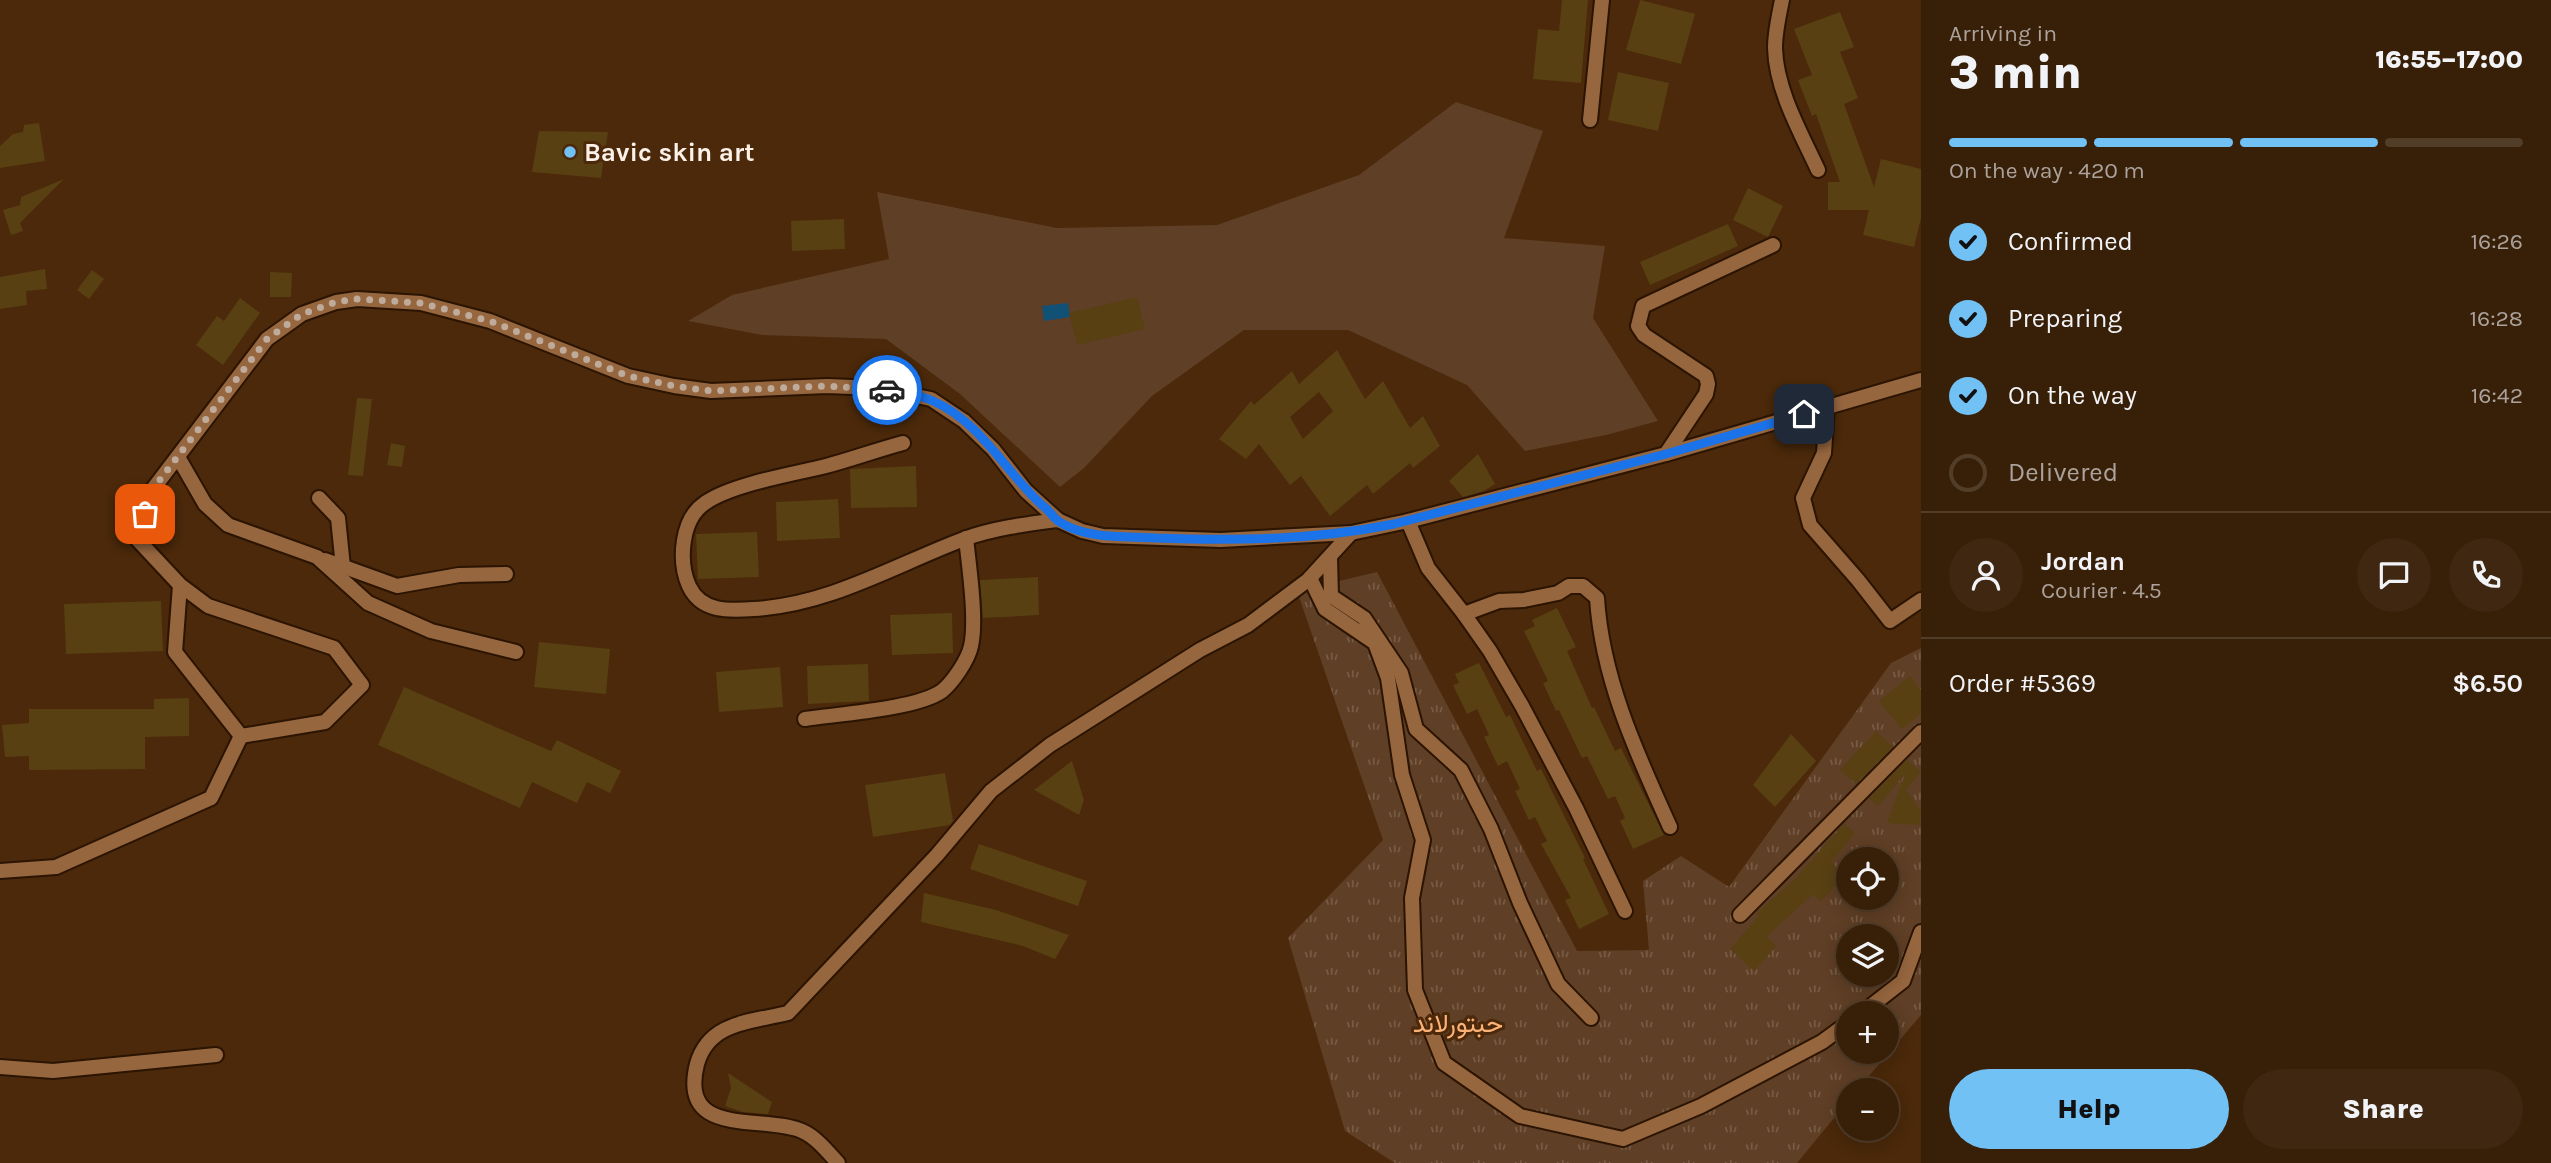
<!DOCTYPE html>
<meta charset="utf-8">
<style>
:root{--surface:#381f08;--page:#3f2712;--text:#f1f3f6;--muted:#aba29c;--line:#523d29;--accent:#72c1f5}
body{margin:0;font-family:Karla,Vazirmatn,sans-serif;background:var(--page);color:var(--text);height:100vh;display:flex;flex-direction:column;font-size:26px;white-space:nowrap}
*{box-sizing:border-box;margin:0}
p{font-size:23px;color:var(--muted)}
.icon{flex:none;width:38px;height:38px;fill:none;stroke:currentColor;stroke-width:2;stroke-linecap:round;stroke-linejoin:round}
.map{position:relative;flex:1;overflow:hidden}
.side{display:flex;flex-direction:column;background:var(--surface);width:630px}
.side>*{flex:none}
.buttons{position:absolute;left:1836px;top:847px;display:grid;gap:14px}
.buttons a{display:grid;place-items:center;width:63px;height:63px;border-radius:50%;background:var(--surface);box-shadow:0 4px 18px #0003,0 0 0 2px var(--line);font-size:35px}
.pin{position:absolute;display:grid;place-items:center;width:60px;height:60px;color:#fff;margin:-30px;border-radius:14px;box-shadow:0 4px 10px #0006}
.courier{position:absolute;display:grid;place-items:center;width:70px;height:70px;margin:-35px;border:5px solid #1a73e8;border-radius:50%;background:#fff;color:#222;box-shadow:0 2px 9px #0007}
.overview em{font-style:normal;font-weight:800}
.overview div{display:flex;flex-direction:column-reverse}
.overview{display:flex;align-items:center;justify-content:space-between;height:119px;padding:0 28px}
h1{font-size:46px;font-weight:800;line-height:52px}
.bar{display:grid;grid-template-columns:repeat(4,1fr);gap:10px 7px;align-content:center;height:84px;padding:0 28px}
.bar i{height:9px;border-radius:5px;background:var(--line)}
.bar .current{background:var(--accent)}
.bar p{grid-column:span 4}
.line{display:flex;align-items:center;gap:18px;padding:0 28px;border-top:2px solid var(--line)}
.line div{flex:1}
.round{display:grid;place-items:center;flex:none;width:74px;height:74px;border-radius:37px;background:var(--page)}
ol{padding:0 28px;list-style:none}
li{display:flex;align-items:center;gap:21px;height:77px}
li p{margin-inline-start:auto}
li .icon{padding:7px;border-radius:50%;background:var(--accent);color:#111;stroke-width:4}
li:last-child{color:var(--muted)}
li i{width:38px;height:38px;border:4px solid var(--line);border-radius:50%}
.cta{display:flex;gap:14px;margin-top:auto;padding:14px 28px}
.cta a{flex:1;height:80px;border-radius:42px;background:var(--accent);color:#111;font-size:28px;font-weight:800;line-height:80px;text-align:center}
.cta a+a{background:var(--page);color:var(--text)}
main{display:flex;flex:1;min-height:0}
.map>svg:first-child{display:block}
.grass{fill:#5f3f25}
.park{fill:url(#park-tufts);fill-rule:evenodd}
.water{fill:#115175}
.building{fill:#584013;fill-rule:evenodd}
.lines{fill:none;stroke-linecap:round;stroke-linejoin:round}
.street-casing{stroke:#2b1401;stroke-width:18}
.street{stroke:#96663f;stroke-width:14}
.done{stroke:#beab9b;stroke-width:7;stroke-dasharray:0 12.6}
.route{stroke:#1a73e8;stroke-width:9}
.poi-dot{fill:#72c1f5;stroke:#4b290a;stroke-width:2.5}
.labels{text-anchor:middle;stroke-width:6;stroke-linejoin:round;paint-order:stroke}
.poi-label{font-size:26px;font-weight:bold;fill:#fcf1e9;stroke:#4b290a;text-anchor:start}
.park-label{font-size:26px;fill:#fdb377;stroke:#4b290a}
</style>
<main>
<div class="map">
<svg width="1921" height="1163" viewBox="0 0 1921 1163">
<defs>
<pattern id="park-tufts" width="24" height="20" patternUnits="userSpaceOnUse" patternTransform="scale(1.75)"><rect width="24" height="20" fill="#5f3f25"/><path d="M3 7l-1-3M5 7V3M7 7l1-3M15 17l-1-3M17 17v-4M19 17l1-3" fill="none" stroke="#775b45"/></pattern>
</defs>
<rect width="100%" height="100%" fill="#4b290a"/>
<!-- grass -->
<path class="grass" d="M1456 102 1543 131 1504 238 1605 246 1593 318 1658 421 1606 435 1525 451 1467 385 1348 330H1244L1152 396 1084 468 1060 487 960 394 886 339 762 335 688 321 732 295 889 259 877 192 1057 228 1217 225 1359 175Z"/>
<!-- park -->
<path class="park" d="M1377 572 1577 951 1649 950 1643 881 1681 856 1729 887 1891 663 1921 648V1015L1857 1090H1848V1101L1797 1163H1395L1345 1131 1288 938 1383 840 1297 591ZM1848 859H1886V898H1848ZM1848 936H1886V975H1848ZM1848 1013H1886V1052H1848Z"/>
<!-- water -->
<path class="water" d="M1068 303 1070 317 1044 321 1042 306Z"/>
<!-- building -->
<g class="building">
<path d="M1562 0H1588L1581 83 1533 79 1538 29 1559 31Z"/>
<path d="M1640 0 1695 14 1681 64 1626 50Z"/>
<path d="M1840 12 1854 47 1840 52 1858 98 1844 104 1874 187 1881 159 1921 169V218L1914 247 1863 235 1869 210H1828V182H1840L1816 114 1812 116 1798 80 1812 75 1794 29Z"/>
<path d="M1618 72 1669 83 1658 131 1608 120Z"/>
<path d="M39 123 45 161 0 168V146L13 134 23 132 24 125Z"/>
<path d="M539 131 608 132 601 178 532 172Z"/>
<path d="M64 179 20 223 23 231 11 235 3 210 20 205 21 197Z"/>
<path d="M1748 188 1783 206 1768 237 1733 220Z"/>
<path d="M844 219 845 249 792 251 791 221Z"/>
<path d="M1728 224 1738 246 1650 285 1640 262Z"/>
<path d="M45 269 47 289 26 291 27 305 0 309V277Z"/>
<path d="M92 270 104 279 89 299 77 290Z"/>
<path d="M270 272 292 273 291 297H270Z"/>
<path d="M1137 297 1145 329 1077 345 1069 313Z"/>
<path d="M240 298 260 313 223 365 196 345 217 316 224 321Z"/>
<path d="M1337 350 1365 399 1383 381 1410 428 1423 416 1440 446 1413 468 1410 463 1373 494 1367 485 1330 516 1301 476 1290 485 1259 444 1246 459 1219 439 1251 401 1254 405 1292 371 1299 384ZM1319 392 1333 411 1303 439 1290 417Z"/>
<path d="M357 398 372 399 363 476 348 475Z"/>
<path d="M391 443 405 446 402 467 387 465Z"/>
<path d="M1478 454 1495 484 1484 491 1463 497 1449 481Z"/>
<path d="M916 466 917 507 851 508 850 469Z"/>
<path d="M838 499 840 538 777 541 776 502Z"/>
<path d="M757 532 759 577 698 579 696 534Z"/>
<path d="M1038 577 1039 615 983 618 980 580Z"/>
<path d="M161 601 163 651 66 654 64 604Z"/>
<path d="M1557 608 1576 647 1567 651 1592 708 1594 707 1615 751 1621 748 1664 835 1633 849 1620 821 1625 818 1615 796 1608 799 1587 756 1582 758 1559 710 1556 711 1543 683 1548 681 1524 631 1535 626 1532 620Z"/>
<path d="M952 613 953 653 892 655 890 615Z"/>
<path d="M539 642 610 649 606 694 534 687Z"/>
<path d="M1479 663 1506 717 1510 715 1537 771 1541 769 1585 858 1583 859 1609 914 1579 929 1565 900 1571 898 1541 844 1547 841 1535 817 1529 820 1515 791 1520 789 1507 761 1498 766 1484 737 1489 735 1477 709 1467 714 1453 685 1459 683 1455 674Z"/>
<path d="M868 664 869 701 808 704 807 666Z"/>
<path d="M780 667 783 707 719 712 716 672Z"/>
<path d="M1910 676 1921 690V714L1902 729 1879 701Z"/>
<path d="M404 687 551 751 557 740 621 771 610 793 587 782 577 803 532 782 520 808 378 745Z"/>
<path d="M189 698V736L145 737V769L29 770V756L5 757 2 725 29 723V709H154V699Z"/>
<path d="M1876 731 1893 747 1856 784 1840 770Z"/>
<path d="M1791 734 1816 761 1775 807 1753 785Z"/>
<path d="M1907 760 1921 772 1906 790 1921 811 1919 825 1887 823 1905 774 1878 806 1869 798Z"/>
<path d="M1072 761 1084 800 1079 815 1034 790Z"/>
<path d="M945 773 953 821 950 825 873 837 865 785Z"/>
<path d="M1844 824 1855 833 1831 862 1845 875 1821 901 1813 894 1766 937 1776 946 1754 971 1730 949 1759 916 1757 913 1795 879Z"/>
<path d="M979 844 1087 881 1078 906 970 869Z"/>
<path d="M924 893 996 910 1069 935 1055 959 1023 946 921 922Z"/>
<path d="M728 1073 772 1102 768 1114 743 1112 725 1106 731 1088Z"/>
</g>
<g class="lines">
<!-- street casing -->
<g class="street-casing">
<g id="street">
<path d="M1782 0C1779 15 1775 32 1775 48 1776 90 1801 133 1818 170"/>
<path d="M1590 120 1602 0"/>
<path d="M1827 407 1824 453 1803 498 1810 525 1858 580 1890 621 1921 600"/>
<path d="M903 443C877 450 852 459 826 466 794 474 732 484 705 503 681 519 678 561 689 586 701 612 728 611 754 609 829 605 895 565 964 539 994 528 1027 524 1058 520"/>
<path d="M1666 454 1706 394 1708 384 1706 376 1644 335 1638 326 1643 306 1773 245"/>
<path d="M178 457 205 504 228 525 317 557 368 603 431 631 516 652"/>
<path d="M319 498 338 518 343 567"/>
<path d="M1408 521 1428 568 1464 614 1490 651 1522 706 1576 808 1625 911"/>
<path d="M1330 558 1331 596 1364 618 1401 673 1416 729 1461 770 1491 829 1520 903 1558 984 1591 1018"/>
<path d="M325 560 397 586 459 575 506 574"/>
<path d="M1310 578 1325 609 1375 643 1388 678 1402 775 1423 840 1412 898 1415 990 1444 1063 1520 1116 1623 1139 1701 1106 1822 1042 1848 1023"/>
<path d="M180 585 175 652 241 736 325 722 362 685 334 648 208 606 180 585 137 539 153 489 267 339 302 314 336 302 357 299 421 303 490 321 628 376 674 386 711 391 827 386 877 388 931 399 964 421 993 449 1026 491 1058 520 1082 531 1103 536 1221 540 1351 533 1408 521 1666 454 1921 380"/>
<path d="M1464 614 1499 601 1524 600 1558 593 1569 586H1583L1597 598C1602 679 1637 754 1670 827"/>
<path d="M805 719C838 714 917 709 942 691 953 682 968 660 971 646 977 620 969 567 966 538"/>
<path d="M0 871 56 867 211 798 241 736"/>
<path d="M1740 915 1921 732"/>
<path d="M1862 1013 1903 981 1921 932"/>
<path d="M0 1067 53 1071 216 1055"/>
<path d="M838 1163C828 1152 816 1137 802 1131 762 1114 678 1139 697 1064 709 1021 752 1022 788 1013L937 855 991 791 1050 745 1200 650 1248 625 1308 580 1351 533"/>
</g>
</g>
<!-- street -->
<use href="#street" class="street"/>
</g>
<g class="lines">
<!-- done -->
<path class="done" d="M145 514 153 489 267 339 302 314 336 302 357 299 421 303 490 321 628 376 674 386 711 391 827 386 887 390"/>
<!-- route -->
<path class="route" d="M887 390C902 393 919 394 933 401 981 422 1006 473 1043 506 1049 510 1053 517 1058 521 1087 540 1124 536 1156 538 1235 541 1316 540 1394 524L1666 454 1804 414"/>
</g>
<!-- markers -->
<circle class="poi-dot" cx="570" cy="152" r="7"/>
<g class="labels">
<!-- poi labels -->
<g class="poi-label">
<text x="584" y="161">Bavic skin art</text>
</g>
<!-- park labels -->
<g class="park-label">
<text x="1458" y="1032">حبتورلاند</text>
</g>
</g>
</svg>
<div class="buttons">
<a><svg class="icon" aria-label="locate" viewBox="0 0 24 24"><circle cx="12" cy="12" r="6"/><path d="M12 2v4M12 18v4M2 12h4M18 12h4"/></svg></a>
<a><svg class="icon" aria-label="layers" viewBox="0 0 24 24"><path d="M12 4l9 5-9 5-9-5zM3 14l9 5 9-5"/></svg></a>
<a>+</a>
<a>−</a>
</div>
<div class="pin" style="left:145px;top:514px;background:#ea580c"><svg class="icon" aria-label="bag" viewBox="0 0 24 24"><path d="M5 8h14l-1 12H6zM9 8a3 3 0 0 1 6 0"/></svg></div>
<div class="pin" style="left:1804px;top:414px;background:#1f2937"><svg class="icon" aria-label="home" viewBox="0 0 24 24"><path d="M3 11l9-7 9 7M6 9v11h12V9"/></svg></div>
<div class="courier" style="left:887px;top:390px"><svg class="icon" aria-label="car" viewBox="0 0 24 24"><path d="M5 17H2v-5l4-1 3-4h7l3 4 3 1v5h-3M9 17h6M6 11h13"/><circle cx="7" cy="17" r="2"/><circle cx="17" cy="17" r="2"/></svg></div>
</div>
<section class="side">
<div class="overview"><div><h1>3 min</h1><p>Arriving in</p></div><em>16:55–17:00</em></div>
<div class="bar"><i class="current"></i><i class="current"></i><i class="current"></i><i></i><p>On the way · 420 m</p></div>
<ol>
<li><svg class="icon" aria-label="check" viewBox="0 0 24 24"><path d="M5 12l5 5 9-10"/></svg>Confirmed<p>16:26</p></li>
<li><svg class="icon" aria-label="check" viewBox="0 0 24 24"><path d="M5 12l5 5 9-10"/></svg>Preparing<p>16:28</p></li>
<li><svg class="icon" aria-label="check" viewBox="0 0 24 24"><path d="M5 12l5 5 9-10"/></svg>On the way<p>16:42</p></li>
<li><i></i>Delivered</li>
</ol>
<div class="line" style="height:126px"><a class="round"><svg class="icon" aria-label="person" viewBox="0 0 24 24"><circle cx="12" cy="8" r="4"/><path d="M4 21q1-7 8-7t8 7"/></svg></a><div><b>Jordan</b><p>Courier · 4.5</p></div><a class="round"><svg class="icon" aria-label="chat" viewBox="0 0 24 24"><path d="M4 5h16v11H9l-5 4z"/></svg></a><a class="round"><svg class="icon" aria-label="phone" viewBox="0 0 24 24"><path d="M5 4h4l2 5-3 2q2 4 5 5l2-3 5 2v4C11 20 4 13 5 4z"/></svg></a></div>
<div class="line" style="height:91px"><div>Order #5369</div><b>$6.50</b></div>
<div class="cta"><a>Help</a><a>Share</a></div>
</section>
</main>
